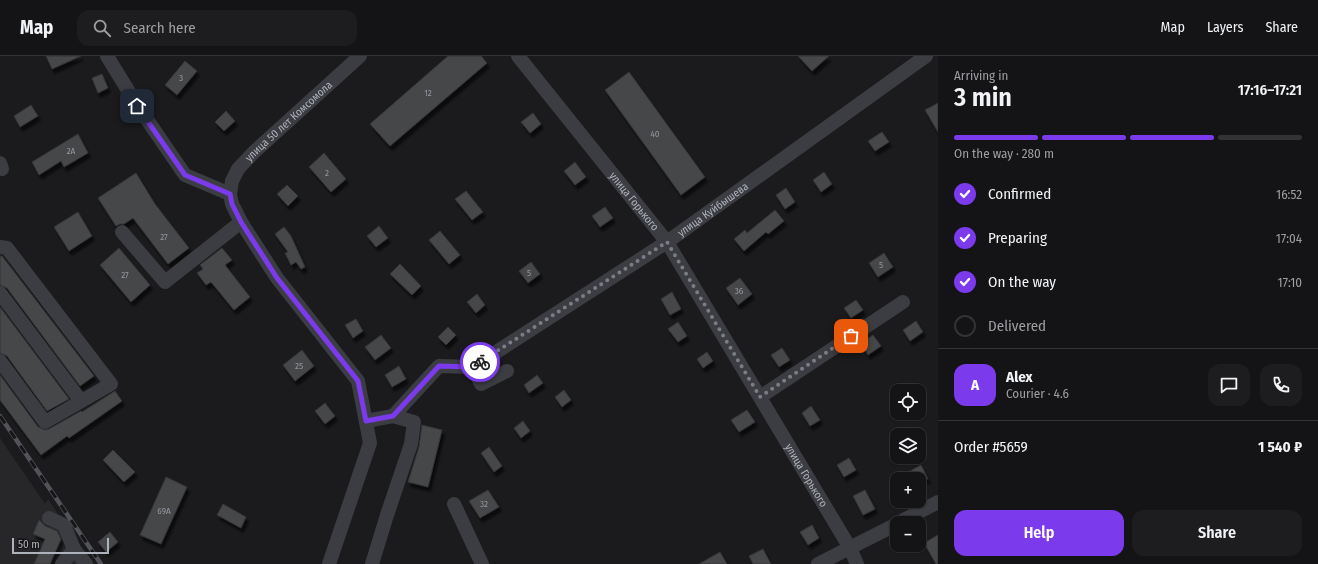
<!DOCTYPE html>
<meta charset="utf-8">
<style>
:root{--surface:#141416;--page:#1d1d1f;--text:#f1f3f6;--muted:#9d9ea1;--line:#333335;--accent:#7c3aed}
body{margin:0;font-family:"Fira Sans Condensed",sans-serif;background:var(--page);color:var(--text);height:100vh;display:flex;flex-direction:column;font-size:15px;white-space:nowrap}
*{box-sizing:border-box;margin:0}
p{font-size:13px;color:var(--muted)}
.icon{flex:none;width:22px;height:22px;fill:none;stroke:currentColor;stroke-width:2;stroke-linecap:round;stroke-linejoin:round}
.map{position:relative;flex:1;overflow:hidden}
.details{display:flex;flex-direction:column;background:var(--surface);width:380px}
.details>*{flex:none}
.tools{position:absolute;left:890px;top:328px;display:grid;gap:8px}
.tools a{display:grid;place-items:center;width:36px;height:36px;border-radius:8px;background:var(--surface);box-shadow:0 1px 3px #0004,0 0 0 1px var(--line);font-size:20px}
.scale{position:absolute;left:12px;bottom:10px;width:97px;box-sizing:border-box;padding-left:4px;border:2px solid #aeb2bb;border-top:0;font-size:11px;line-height:14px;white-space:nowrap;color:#aeb2bb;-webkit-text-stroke:3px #161618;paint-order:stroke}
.pin{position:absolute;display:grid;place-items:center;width:34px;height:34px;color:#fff;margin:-17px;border-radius:8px;box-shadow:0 2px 6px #0006}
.courier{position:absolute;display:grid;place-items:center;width:40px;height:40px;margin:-20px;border:3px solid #7c3aed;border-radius:50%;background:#fff;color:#222;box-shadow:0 1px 5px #0007}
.head em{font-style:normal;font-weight:600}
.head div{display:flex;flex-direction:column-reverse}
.head{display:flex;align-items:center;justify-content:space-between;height:68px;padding:0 16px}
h1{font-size:26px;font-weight:600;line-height:30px}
.bar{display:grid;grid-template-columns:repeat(4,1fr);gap:6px 4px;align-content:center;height:48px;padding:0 16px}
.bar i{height:5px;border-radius:3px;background:var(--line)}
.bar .selected{background:var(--accent)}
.bar p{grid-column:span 4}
.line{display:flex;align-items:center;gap:10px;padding:0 16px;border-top:1px solid var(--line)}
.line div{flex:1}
.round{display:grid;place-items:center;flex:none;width:42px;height:42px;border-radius:12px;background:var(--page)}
ol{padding:0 16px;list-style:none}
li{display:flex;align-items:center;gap:12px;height:44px}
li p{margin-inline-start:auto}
li .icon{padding:4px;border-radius:50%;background:var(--accent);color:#fff;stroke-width:4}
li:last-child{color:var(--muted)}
li i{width:22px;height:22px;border:2px solid var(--line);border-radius:50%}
.cta{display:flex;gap:8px;margin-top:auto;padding:8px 16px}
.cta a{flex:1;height:46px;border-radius:12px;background:var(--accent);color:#fff;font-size:16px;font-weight:600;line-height:46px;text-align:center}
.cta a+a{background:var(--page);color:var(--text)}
header{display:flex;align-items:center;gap:24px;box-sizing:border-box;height:56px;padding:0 20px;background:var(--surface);border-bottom:1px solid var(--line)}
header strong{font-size:19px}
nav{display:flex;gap:22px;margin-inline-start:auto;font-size:14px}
.search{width:280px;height:36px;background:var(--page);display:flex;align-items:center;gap:10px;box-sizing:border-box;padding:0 14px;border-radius:12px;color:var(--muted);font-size:15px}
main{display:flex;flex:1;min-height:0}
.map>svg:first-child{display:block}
.built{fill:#27272a}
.building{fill:#45464a;stroke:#353539;filter:url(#shadow)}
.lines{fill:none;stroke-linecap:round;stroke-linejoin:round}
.minor{stroke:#3c3d42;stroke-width:14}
.rail-casing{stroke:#515359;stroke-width:4.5}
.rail{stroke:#161618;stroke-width:3;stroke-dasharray:9;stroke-linecap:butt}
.done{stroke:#7b7d84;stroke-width:4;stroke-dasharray:0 7.2}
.route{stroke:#7c3aed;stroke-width:5}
.labels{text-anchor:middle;stroke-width:3.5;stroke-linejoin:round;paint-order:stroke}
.number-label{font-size:9px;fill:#94979f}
.street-label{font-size:11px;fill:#aeb2bb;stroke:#161618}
</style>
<header>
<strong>Map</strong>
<div class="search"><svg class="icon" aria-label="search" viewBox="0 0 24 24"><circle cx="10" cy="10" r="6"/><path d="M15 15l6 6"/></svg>Search here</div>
<nav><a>Map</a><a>Layers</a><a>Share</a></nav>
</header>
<main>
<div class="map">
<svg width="938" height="508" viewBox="0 0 938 508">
<defs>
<filter id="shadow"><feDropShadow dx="2.5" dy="4.5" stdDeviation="1" flood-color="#0009"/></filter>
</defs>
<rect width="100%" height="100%" fill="#1b1b1d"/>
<!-- built -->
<path class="built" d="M0 382 45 448 48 443 91 508H0Z"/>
<!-- building -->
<g class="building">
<path d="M46 0H81L52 13Z"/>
<path d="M448 0H481L487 7 390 90 370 68Z"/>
<path d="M798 0H829L812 15Z"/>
<path d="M185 5 197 15 177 39 165 29Z"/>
<path d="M629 16 705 121 681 139 605 34Z"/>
<path d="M102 18 108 32 98 37 92 22Z"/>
<path d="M938 47V76L925 54Z"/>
<path d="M31 49 38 60 20 71 14 60Z"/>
<path d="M226 55 235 65 224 75 215 66Z"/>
<path d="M533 57 541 68 530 77 521 66Z"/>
<path d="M882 76 889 86 875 95 868 85Z"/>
<path d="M78 78 88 97 64 111 61 105 39 119 32 106Z"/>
<path d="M324 97 346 123 331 136 309 111Z"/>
<path d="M575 106 586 121 575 129 564 115Z"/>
<path d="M824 116 832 128 821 136 813 124Z"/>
<path d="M136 117 155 148 189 192 168 208 133 162 124 168H120L116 170 98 142Z"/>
<path d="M287 129 298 140 288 150 277 138Z"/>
<path d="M786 132 795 146 785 153 776 139Z"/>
<path d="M466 135 483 156 472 164 455 143Z"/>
<path d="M605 151 613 162 600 171 592 160Z"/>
<path d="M775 154 784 165 768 178 766 176 744 195 734 183 745 174 747 177Z"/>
<path d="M78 156 92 180 69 195 54 171Z"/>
<path d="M379 170 388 182 376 191 367 180Z"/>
<path d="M284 171 291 180 305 211 301 213 296 206 291 209 285 197 288 196 275 178Z"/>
<path d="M440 175 460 199 449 208 429 184Z"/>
<path d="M119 192 150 229 131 246 100 209Z"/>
<path d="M222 192 232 204 225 209 250 241 234 254 211 226 206 229 197 217 203 213 200 209Z"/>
<path d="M884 197 893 211 878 221 869 207Z"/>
<path d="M0 200H2L94 320 80 330 7 232 0 229Z"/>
<path d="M531 206 540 218 528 227 519 215Z"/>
<path d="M400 208 421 230 412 239 390 218Z"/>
<path d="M740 222 752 238 738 249 726 232Z"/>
<path d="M672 236 681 253 670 259 661 243Z"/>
<path d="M477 238 485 249 476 257 467 246Z"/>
<path d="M856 244 863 254 851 262 844 252Z"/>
<path d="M0 251 69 343 47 355 7 300 0 297Z"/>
<path d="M356 263 363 275 353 282 345 269Z"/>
<path d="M916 265 923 276 910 285 903 274Z"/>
<path d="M678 266 687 280 678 286 668 273Z"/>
<path d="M448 271 456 279 446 289 438 281Z"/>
<path d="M381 279 391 292 375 304 365 291Z"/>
<path d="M873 279 881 290 868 299 861 287Z"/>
<path d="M782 292 790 304 779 311 771 299Z"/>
<path d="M302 294 314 310 295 325 283 309Z"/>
<path d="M707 296 713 305 703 312 697 303Z"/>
<path d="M399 310 406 323 392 331 385 319Z"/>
<path d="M0 319 38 371 45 374 49 373 81 355 82 356 115 335 122 345 69 382 67 380 41 399 0 344Z"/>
<path d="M537 319 543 327 529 337 524 329Z"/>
<path d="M564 334 571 344 562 351 555 341Z"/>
<path d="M325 347 335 360 325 368 315 355Z"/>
<path d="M811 350 820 364 810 370 802 357Z"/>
<path d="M747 354 755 366 739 376 731 364Z"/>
<path d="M523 365 530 375 521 382 514 372Z"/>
<path d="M422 369 442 374 428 431 408 426 419 391Z"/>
<path d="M489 391 502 410 494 416 481 397Z"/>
<path d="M113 394 135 416 124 426 103 404Z"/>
<path d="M849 402 856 414 844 421 837 409Z"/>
<path d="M921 409 928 423H896Z"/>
<path d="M166 421 187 431 161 488 140 479Z"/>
<path d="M488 434 499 451 480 462 469 445Z"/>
<path d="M865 434 875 453 863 459 853 440Z"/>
<path d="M223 448 246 461 241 472 217 459Z"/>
<path d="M39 464 45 470 57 475 61 483 50 508H34L45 483 33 478Z"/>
<path d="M812 469 819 482 808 489 800 476Z"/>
<path d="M110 476 118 486 106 496 98 486Z"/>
<path d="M938 479V508H936L924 487Z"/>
<path d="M763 493 771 508H753L749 500Z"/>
<path d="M720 496 727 508H699Z"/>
</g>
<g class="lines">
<!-- minor -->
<g class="minor">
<path d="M107 0 137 49 185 119 230 138"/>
<path id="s1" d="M518 0 667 186 850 492 857 508"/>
<path d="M0 107 2 113"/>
<path d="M122 176 165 226 241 166"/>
<path d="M0 191 7 192 111 328 45 366 0 305"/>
<path d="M0 237 81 345"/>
<path id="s2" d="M473 311 667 186 926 0"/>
<path d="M760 341 903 246"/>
<path d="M393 360 439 310 473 311 481 328 507 315"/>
<path d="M366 365 393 360 414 366 411 388 387 459 372 508"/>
<path d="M454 448 482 508"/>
<path d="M49 462 64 469 74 493 86 508"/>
<path d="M898 467 938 446"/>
<path d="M62 508 74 493"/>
<path id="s3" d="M329 508 370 387 358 325 277 222 241 166 232 148 230 138 232 125 238 113 254 96 360 0"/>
<path d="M818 508 897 468"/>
</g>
<!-- rail casing -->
<g class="rail-casing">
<path id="rail" d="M0 360 101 508"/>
</g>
<!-- rail -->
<use href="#rail" class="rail"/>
</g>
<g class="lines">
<!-- done -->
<path class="done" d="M480 306 667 186 760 341 851 280"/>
<!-- route -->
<path class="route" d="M137 50 185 119 230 138 232 148 241 166 277 222 358 325 366 365 393 360 439 310 473 311 480 306"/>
</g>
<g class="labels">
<!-- number labels -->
<g class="number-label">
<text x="181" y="25">3</text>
<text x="428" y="40">12</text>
<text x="655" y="81">40</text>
<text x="71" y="98">2А</text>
<text x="327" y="120">2</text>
<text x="164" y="184">27</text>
<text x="881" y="212">5</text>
<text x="529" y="220">5</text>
<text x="125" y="222">27</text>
<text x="739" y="238">36</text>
<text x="299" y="313">25</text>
<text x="484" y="451">32</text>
<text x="164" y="458">69А</text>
</g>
<!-- street labels -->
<g class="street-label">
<text dy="4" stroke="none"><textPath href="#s3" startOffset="515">улица 50 лет Комсомола</textPath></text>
<text dy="4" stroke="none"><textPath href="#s1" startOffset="186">улица Горького</textPath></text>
<text dy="4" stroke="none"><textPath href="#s2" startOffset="287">улица Куйбышева</textPath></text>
<text dy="4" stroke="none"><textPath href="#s1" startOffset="510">улица Горького</textPath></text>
</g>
</g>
</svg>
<div class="tools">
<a><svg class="icon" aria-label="locate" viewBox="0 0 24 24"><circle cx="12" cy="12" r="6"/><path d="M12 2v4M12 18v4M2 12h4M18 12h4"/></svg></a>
<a><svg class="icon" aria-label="layers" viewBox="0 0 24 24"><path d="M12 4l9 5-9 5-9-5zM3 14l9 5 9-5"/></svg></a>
<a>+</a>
<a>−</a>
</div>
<div class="scale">50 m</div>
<div class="pin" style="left:851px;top:280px;background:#ea580c"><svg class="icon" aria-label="bag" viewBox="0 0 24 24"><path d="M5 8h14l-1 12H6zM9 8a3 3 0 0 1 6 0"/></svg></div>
<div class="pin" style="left:137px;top:50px;background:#1f2937"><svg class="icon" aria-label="home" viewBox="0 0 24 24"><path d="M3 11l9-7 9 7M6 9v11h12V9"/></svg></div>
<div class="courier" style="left:480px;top:306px"><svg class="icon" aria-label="bike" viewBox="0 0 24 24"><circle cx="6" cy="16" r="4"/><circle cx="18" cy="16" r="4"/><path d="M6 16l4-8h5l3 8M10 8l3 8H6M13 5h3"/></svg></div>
</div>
<section class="details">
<div class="head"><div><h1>3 min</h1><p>Arriving in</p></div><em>17:16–17:21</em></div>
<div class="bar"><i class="selected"></i><i class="selected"></i><i class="selected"></i><i></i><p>On the way · 280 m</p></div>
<ol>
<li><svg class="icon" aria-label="check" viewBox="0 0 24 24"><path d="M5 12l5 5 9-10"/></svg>Confirmed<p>16:52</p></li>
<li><svg class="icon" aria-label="check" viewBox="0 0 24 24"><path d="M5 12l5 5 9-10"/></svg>Preparing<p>17:04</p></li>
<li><svg class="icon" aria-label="check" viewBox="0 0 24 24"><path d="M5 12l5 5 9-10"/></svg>On the way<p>17:10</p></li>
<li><i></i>Delivered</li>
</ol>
<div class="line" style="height:72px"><b class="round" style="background:var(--accent);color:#fff">A</b><div><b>Alex</b><p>Courier · 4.6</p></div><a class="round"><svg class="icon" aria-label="chat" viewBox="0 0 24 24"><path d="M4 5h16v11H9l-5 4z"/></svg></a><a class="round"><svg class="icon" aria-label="phone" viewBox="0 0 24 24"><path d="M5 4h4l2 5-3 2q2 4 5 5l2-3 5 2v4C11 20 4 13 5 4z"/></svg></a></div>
<div class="line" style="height:52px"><div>Order #5659</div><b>1 540 ₽</b></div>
<div class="cta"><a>Help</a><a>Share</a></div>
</section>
</main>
